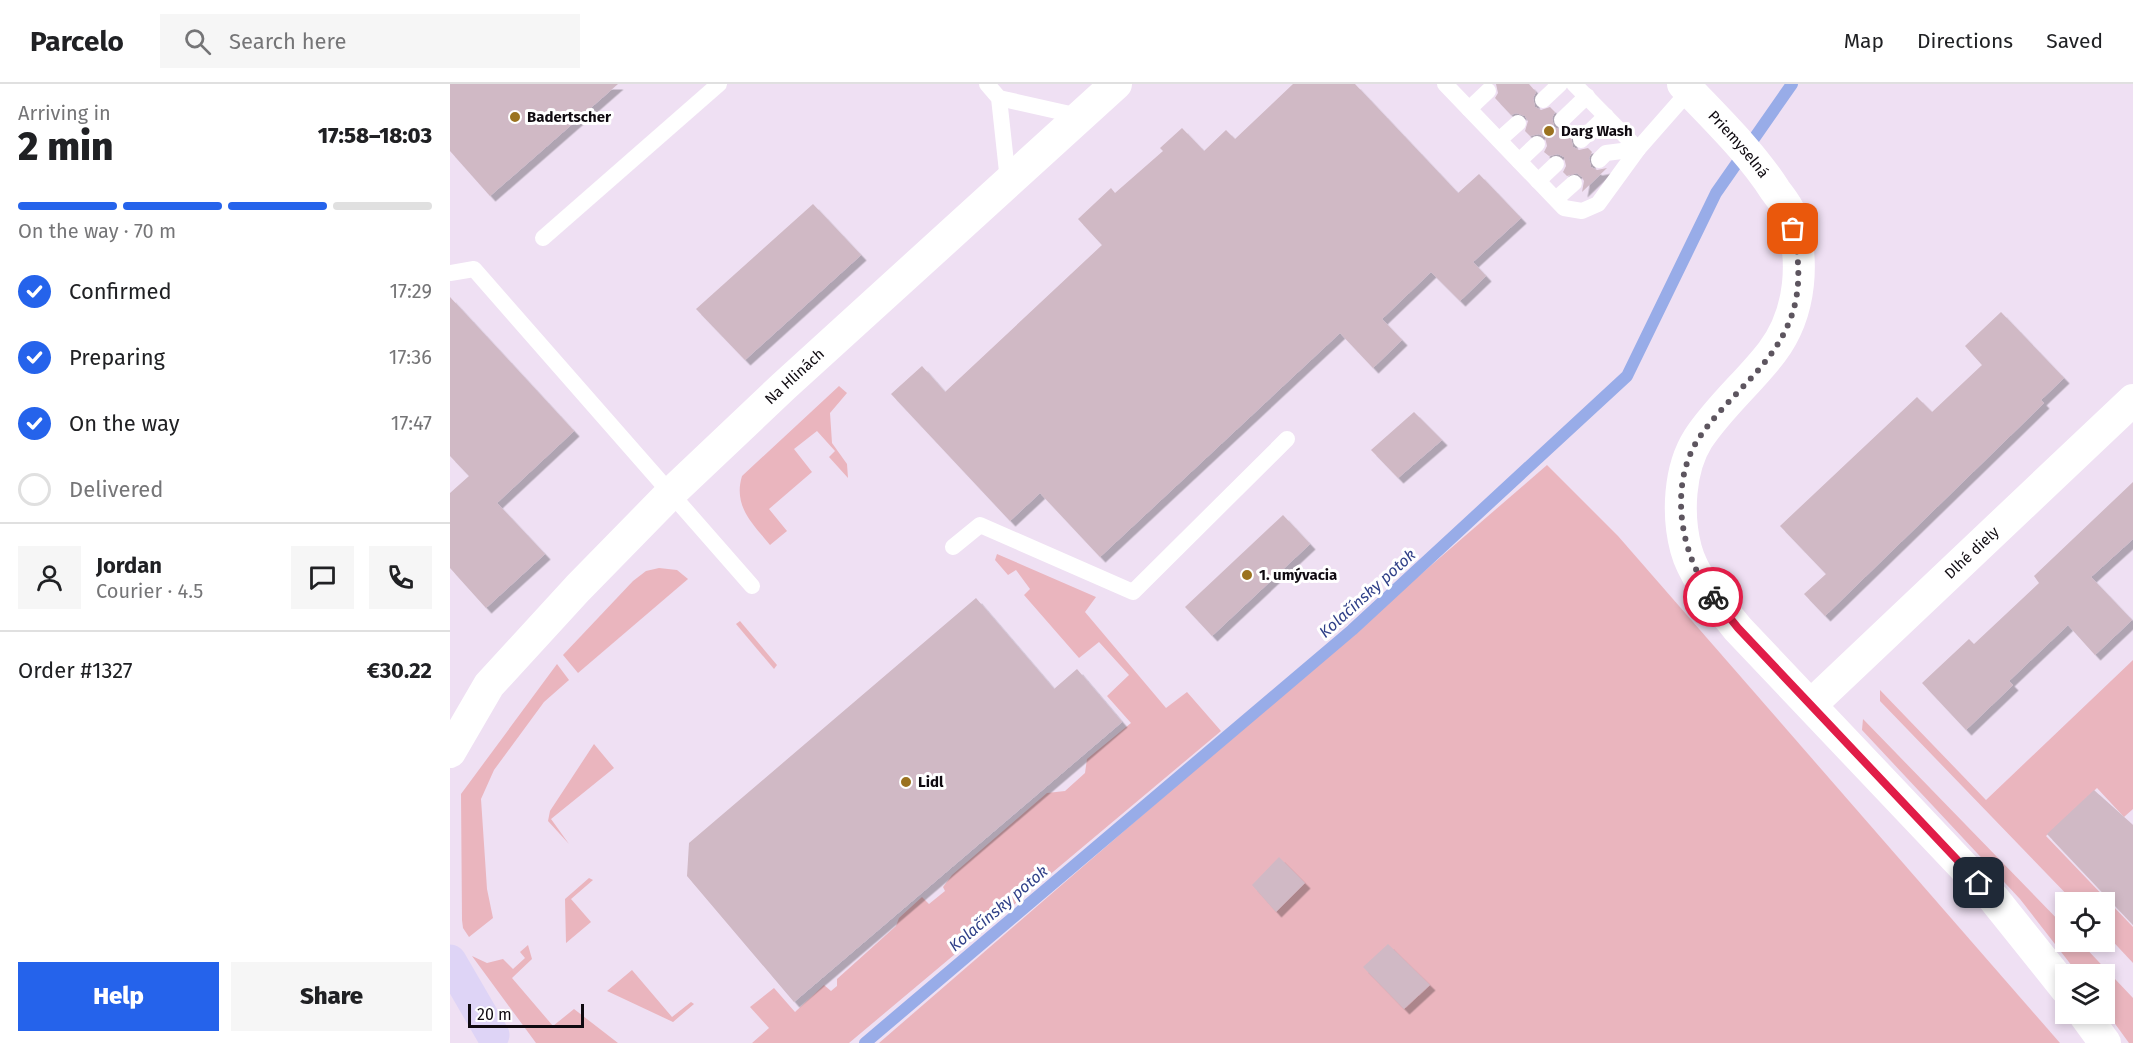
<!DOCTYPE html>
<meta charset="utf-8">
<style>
:root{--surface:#fff;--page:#f6f6f6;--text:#202124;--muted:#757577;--line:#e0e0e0;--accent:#2563eb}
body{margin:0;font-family:"Fira Sans",sans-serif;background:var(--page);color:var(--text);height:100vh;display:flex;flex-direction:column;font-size:22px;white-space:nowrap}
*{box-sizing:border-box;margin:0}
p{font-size:20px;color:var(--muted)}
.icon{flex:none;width:33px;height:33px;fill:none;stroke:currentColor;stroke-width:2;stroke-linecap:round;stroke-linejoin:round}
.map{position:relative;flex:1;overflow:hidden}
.panel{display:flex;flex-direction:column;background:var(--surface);width:450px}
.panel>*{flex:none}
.buttons{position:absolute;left:1605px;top:808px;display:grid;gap:12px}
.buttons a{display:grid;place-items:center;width:60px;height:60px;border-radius:0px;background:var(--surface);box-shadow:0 3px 9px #0003;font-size:30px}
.scale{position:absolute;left:18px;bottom:15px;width:116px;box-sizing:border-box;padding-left:6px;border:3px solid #0f0a10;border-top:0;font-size:16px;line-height:21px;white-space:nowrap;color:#0f0a10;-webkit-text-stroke:4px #fff;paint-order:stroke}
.pin{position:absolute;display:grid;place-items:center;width:51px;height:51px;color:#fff;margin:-26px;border-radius:12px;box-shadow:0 3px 9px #0006}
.courier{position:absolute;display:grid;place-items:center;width:60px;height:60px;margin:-30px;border:4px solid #e11d48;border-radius:50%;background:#fff;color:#222;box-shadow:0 2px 8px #0007}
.summary em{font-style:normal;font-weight:800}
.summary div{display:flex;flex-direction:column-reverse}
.summary{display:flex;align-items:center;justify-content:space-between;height:102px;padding:0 18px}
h1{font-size:39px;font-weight:800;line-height:45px}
.bar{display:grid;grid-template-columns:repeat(4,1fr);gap:9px 6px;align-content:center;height:72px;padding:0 18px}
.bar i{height:8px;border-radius:4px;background:var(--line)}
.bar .active{background:var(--accent)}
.bar p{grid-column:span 4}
.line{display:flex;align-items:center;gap:15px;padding:0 18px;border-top:2px solid var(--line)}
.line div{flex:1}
.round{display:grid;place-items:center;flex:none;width:63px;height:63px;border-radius:0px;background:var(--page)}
ol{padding:0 18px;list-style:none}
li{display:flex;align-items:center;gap:18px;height:66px}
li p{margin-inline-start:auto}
li .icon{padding:6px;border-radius:50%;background:var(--accent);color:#fff;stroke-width:4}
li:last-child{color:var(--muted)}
li i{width:33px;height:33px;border:3px solid var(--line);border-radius:50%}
.action{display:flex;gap:12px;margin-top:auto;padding:12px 18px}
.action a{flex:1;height:69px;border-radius:0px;background:var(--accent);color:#fff;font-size:24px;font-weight:800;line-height:69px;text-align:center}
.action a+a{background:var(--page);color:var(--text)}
header{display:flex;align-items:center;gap:36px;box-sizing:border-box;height:84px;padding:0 30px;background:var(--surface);border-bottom:2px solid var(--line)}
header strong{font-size:28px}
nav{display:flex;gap:33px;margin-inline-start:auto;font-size:21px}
.search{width:420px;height:54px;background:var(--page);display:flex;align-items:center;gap:15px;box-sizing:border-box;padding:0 21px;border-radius:0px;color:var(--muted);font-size:22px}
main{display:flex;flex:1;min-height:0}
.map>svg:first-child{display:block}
.green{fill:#eab5be}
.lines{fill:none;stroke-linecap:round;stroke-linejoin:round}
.stream{stroke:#98ace8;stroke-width:12}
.building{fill:#d0b9c5;filter:url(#shadow)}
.lane{stroke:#fff;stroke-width:16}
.street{stroke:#fff;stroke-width:32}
.secondary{stroke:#ded4f6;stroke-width:33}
.done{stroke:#5d555f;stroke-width:6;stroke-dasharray:0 10.8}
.route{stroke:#e11d48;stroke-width:8}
.poi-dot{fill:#9b721f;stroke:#fff;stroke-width:2}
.labels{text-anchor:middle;stroke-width:6;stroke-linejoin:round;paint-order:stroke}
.poi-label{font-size:15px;font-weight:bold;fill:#0f0a10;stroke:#fff;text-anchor:start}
.street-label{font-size:15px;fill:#0f0a10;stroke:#fff}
.water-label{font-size:16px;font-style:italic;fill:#304088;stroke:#fff}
</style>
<header>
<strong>Parcelo</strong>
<div class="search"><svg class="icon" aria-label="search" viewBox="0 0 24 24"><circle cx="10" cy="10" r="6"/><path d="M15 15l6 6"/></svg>Search here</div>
<nav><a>Map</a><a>Directions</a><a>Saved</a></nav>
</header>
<main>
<section class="panel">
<div class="summary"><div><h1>2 min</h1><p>Arriving in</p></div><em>17:58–18:03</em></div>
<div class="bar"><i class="active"></i><i class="active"></i><i class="active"></i><i></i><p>On the way · 70 m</p></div>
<ol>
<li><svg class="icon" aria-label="check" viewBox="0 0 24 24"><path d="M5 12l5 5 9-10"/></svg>Confirmed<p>17:29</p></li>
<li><svg class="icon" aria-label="check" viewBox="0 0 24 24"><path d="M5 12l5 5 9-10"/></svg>Preparing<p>17:36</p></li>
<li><svg class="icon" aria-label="check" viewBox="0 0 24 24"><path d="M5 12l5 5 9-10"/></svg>On the way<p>17:47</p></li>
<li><i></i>Delivered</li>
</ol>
<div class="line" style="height:108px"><a class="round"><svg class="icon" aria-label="person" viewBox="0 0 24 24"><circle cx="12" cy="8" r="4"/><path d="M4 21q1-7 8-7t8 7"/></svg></a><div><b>Jordan</b><p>Courier · 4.5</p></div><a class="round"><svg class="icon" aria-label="chat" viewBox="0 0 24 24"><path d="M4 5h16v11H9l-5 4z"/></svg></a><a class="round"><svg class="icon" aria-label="phone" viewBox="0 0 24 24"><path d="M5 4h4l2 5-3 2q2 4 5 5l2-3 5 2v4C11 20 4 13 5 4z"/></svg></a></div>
<div class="line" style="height:78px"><div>Order #1327</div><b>€30.22</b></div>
<div class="action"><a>Help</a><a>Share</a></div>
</section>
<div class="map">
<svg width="1683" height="959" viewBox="0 0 1683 959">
<defs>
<filter id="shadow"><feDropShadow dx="5.5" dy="5.5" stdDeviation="0" flood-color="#0004"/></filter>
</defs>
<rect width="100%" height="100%" fill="#efe0f3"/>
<!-- green -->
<g class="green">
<path d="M389 302 397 309 380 329 382 359 397 380 398 394 379 373 385 367 367 347 344 365 362 388 319 425 337 447 320 461C302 439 283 422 292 392Z"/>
<path d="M1097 381 1168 452 1610 959H429Z"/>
<path d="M547 470 646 513 635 528 716 624 737 608 771 647 399 959H302L319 944 300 923 324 904 345 928 374 901 381 907 387 902V895L446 842 449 834 472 813 479 820 495 807 493 803 502 791 597 709 615 707 635 689 637 675 681 639 657 612 679 591 649 558 629 574 574 511 580 505 566 486 558 491 545 476Z"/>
<path d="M209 484 227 486 238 495 128 589 113 571 183 497 196 487Z"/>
<path d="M290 537 327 581 324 585 286 540Z"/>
<path d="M1683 576V725L1674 733 1647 704 1596 752 1683 843V879L1655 849 1654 819H1625L1430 617V606L1536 716Z"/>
<path d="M107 580 119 596 94 618 44 686 31 715 37 805 43 834 19 853 13 844 12 836 11 710Z"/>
<path d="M1413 635 1615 843 1616 858H1630L1683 914V959H1679L1655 926 1654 891H1629L1570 815 1412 646Z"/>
<path d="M144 660 164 684 101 735 119 760 98 737 100 727Z"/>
<path d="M139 794 143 796 121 815 141 838 116 859 115 815Z"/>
<path d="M78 861 82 875 62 894 103 942 124 925 168 959H86L22 872 37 879 53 875 63 885 75 874 70 868Z"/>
<path d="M182 886 222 933 241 918 244 920 223 938 157 907Z"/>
</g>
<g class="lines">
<!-- stream -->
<path class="stream" d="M415 959 902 546 1177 292 1266 109 1342 0"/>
</g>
<!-- building -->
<g class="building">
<path d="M0 0H168L40 112 0 67Z"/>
<path d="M843 0H905L1008 109 1029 90 1071 134 1023 178 1036 192 1010 217 981 188 932 235 952 256 923 284 890 249 650 473 590 409 560 437 441 310 472 282 495 308 652 161 628 135 661 104 665 109 713 67 710 64 732 44 754 67 776 46 785 55Z"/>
<path d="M1046 0H1079L1086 8 1083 14 1085 23 1091 26 1100 23 1105 28 1102 34 1104 43 1110 46 1119 44 1124 48 1121 54 1123 63 1129 66 1138 64 1142 68 1139 74 1141 83 1147 86 1157 84 1132 108 1134 97 1132 93 1127 89 1117 92 1113 88 1116 82 1114 73 1108 70 1099 72 1094 68 1097 62 1095 53 1089 50 1080 52 1075 47 1078 37 1075 32 1066 29 1061 31 1045 14 1048 9Z"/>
<path d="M363 120 411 171 295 276 246 225Z"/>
<path d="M0 213 124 347 47 419 95 470 36 524 0 484V409L19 392 0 372Z"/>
<path d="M1551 228 1614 294 1591 316 1594 319 1375 532 1354 510 1376 490 1330 442 1467 313 1482 328 1532 281 1515 262Z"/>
<path d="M964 328 992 356 948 394 921 366Z"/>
<path d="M1683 398V455L1641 493 1682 536 1645 571 1618 541 1559 597 1563 601 1516 646 1472 599 1519 555 1524 560 1589 499 1584 492Z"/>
<path d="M833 431 860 460 762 552 735 523Z"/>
<path d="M526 514 604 605 627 585 672 638 344 918 237 792 239 759Z"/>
<path d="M1644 706 1683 741V841L1597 750Z"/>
<path d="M829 773 855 799 826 828 802 801Z"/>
<path d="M938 860 980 901 954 925 913 883Z"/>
</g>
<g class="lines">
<!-- lane -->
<g class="lane">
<path d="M537 0 549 14 558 97"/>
<path d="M995 0 1114 124 1132 127 1148 120 1188 65 1239 7"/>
<path d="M1124 0 1188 65"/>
<path d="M549 14 629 32"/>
<path d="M1093 16 1110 0"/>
<path d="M1019 25 1038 7"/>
<path d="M1112 36 1137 12"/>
<path d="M1049 56 1068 39"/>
<path d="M1131 56 1156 32"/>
<path d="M1149 76 1156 69 1188 65"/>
<path d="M1069 77 1087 60"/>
<path d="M1088 97 1106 80"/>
<path d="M1106 115 1124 99"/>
<path d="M93 154 269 0"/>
<path d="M0 189 24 185 302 502"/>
<path d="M503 463 530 441 683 508 837 355"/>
</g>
<!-- street -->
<g class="street">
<path id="s1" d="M1233 0C1265 34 1300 67 1325 106 1330 113 1337 121 1340 129 1355 175 1352 228 1322 268 1299 298 1269 323 1248 355 1229 385 1227 431 1236 465 1244 495 1269 521 1288 545L1544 815 1616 905"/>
<path id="s2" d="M1362 620 1683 316"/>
<path id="s3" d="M0 668 39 601 128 504 221 409 334 302 666 0"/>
<path d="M1634 930 1655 959"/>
</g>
<!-- secondary -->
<path class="secondary" d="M0 877 43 951"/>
</g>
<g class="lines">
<!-- done -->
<path class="done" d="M1263 513C1230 472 1218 400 1249 354 1275 315 1318 286 1337 243 1352 211 1350 178 1343 145"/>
<!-- route -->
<path class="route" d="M1263 513 1288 544 1529 799"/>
</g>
<!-- markers -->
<g class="poi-dot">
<circle cx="65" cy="33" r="6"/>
<circle cx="1099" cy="47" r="6"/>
<circle cx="797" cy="491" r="6"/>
<circle cx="456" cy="698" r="6"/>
</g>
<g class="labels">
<!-- poi labels -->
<g class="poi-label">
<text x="77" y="38">Badertscher</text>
<text x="1111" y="52">Darg Wash</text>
<text x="809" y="496">1. umývacia</text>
<text x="468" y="703">Lidl</text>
</g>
<!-- street labels -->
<g class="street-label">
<text dy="5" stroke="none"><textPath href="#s1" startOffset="82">Priemyselná</textPath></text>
<text dy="5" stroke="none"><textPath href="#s3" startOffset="512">Na Hlinách</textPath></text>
<text dy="5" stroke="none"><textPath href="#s2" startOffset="220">Dlhé diely</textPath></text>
</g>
<!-- water labels -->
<g class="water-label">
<text transform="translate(917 509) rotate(-42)" y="6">Kolačínsky potok</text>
<text transform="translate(548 824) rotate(-40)" y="6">Kolačínsky potok</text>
</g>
</g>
</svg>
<div class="buttons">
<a><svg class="icon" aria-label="locate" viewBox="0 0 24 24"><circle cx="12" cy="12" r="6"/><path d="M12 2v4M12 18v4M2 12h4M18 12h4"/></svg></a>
<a><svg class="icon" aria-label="layers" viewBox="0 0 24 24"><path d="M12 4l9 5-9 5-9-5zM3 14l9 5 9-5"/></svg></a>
</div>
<div class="scale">20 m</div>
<div class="pin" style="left:1343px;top:145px;background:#ea580c"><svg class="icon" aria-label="bag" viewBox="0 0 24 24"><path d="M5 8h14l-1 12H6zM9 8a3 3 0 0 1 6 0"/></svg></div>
<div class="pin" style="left:1529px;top:799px;background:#1f2937"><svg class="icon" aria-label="home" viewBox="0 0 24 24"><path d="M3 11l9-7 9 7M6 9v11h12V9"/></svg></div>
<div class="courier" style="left:1263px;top:513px"><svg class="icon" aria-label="bike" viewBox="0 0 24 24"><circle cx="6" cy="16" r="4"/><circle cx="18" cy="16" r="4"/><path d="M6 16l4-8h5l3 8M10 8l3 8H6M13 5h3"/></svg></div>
</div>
</main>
